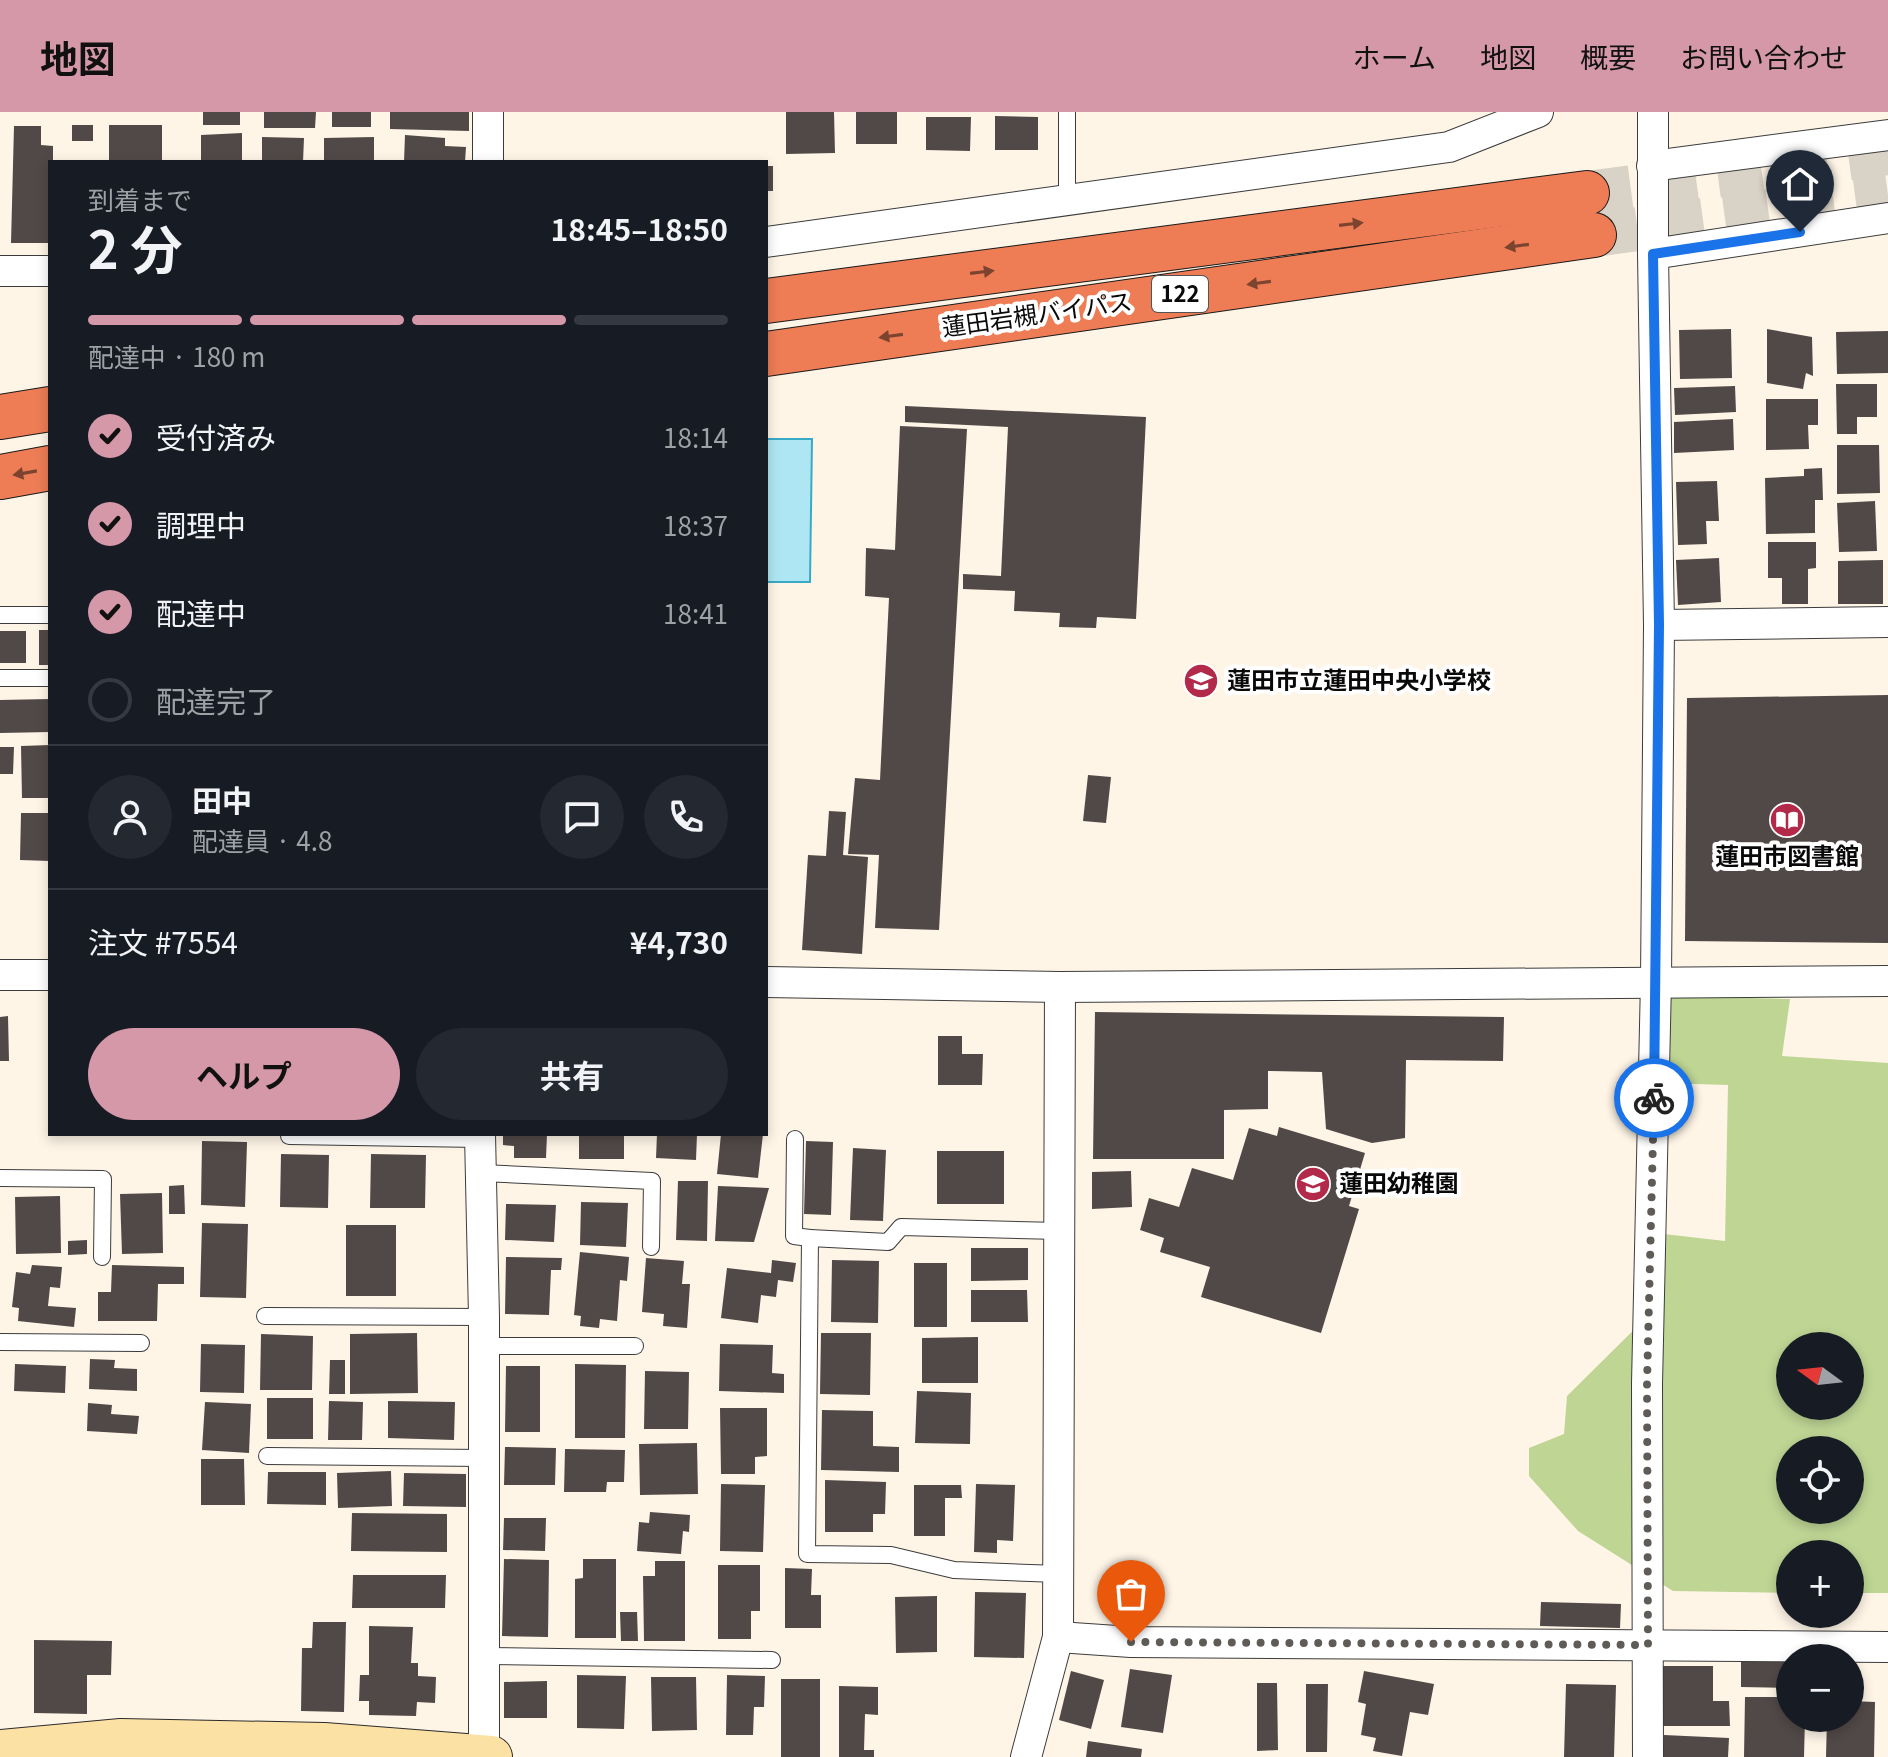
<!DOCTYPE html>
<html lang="ja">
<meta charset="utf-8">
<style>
:root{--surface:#171b24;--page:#242831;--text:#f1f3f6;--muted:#9ea1a6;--line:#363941;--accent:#d598a9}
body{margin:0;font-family:Georgia,"Noto Sans JP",serif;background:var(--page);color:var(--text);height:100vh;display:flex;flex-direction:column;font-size:30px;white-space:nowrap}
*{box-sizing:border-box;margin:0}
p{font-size:26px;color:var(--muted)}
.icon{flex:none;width:44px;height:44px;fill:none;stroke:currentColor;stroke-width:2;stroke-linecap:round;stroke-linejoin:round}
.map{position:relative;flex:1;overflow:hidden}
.panel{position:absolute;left:48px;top:48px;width:720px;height:976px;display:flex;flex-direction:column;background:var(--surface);border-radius:0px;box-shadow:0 4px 12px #0003}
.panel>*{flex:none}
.needle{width:52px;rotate:285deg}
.fabs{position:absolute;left:1776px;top:1220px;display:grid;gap:16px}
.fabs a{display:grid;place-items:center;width:88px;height:88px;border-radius:50%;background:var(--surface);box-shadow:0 4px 12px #0003;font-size:40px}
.pin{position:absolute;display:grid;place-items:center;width:68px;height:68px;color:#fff;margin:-82px -34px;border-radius:50% 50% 50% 0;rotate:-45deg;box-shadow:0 0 8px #0007}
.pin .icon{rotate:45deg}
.courier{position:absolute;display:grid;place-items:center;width:80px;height:80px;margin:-40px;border:6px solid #1a73e8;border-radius:50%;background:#fff;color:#222;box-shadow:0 2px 10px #0007}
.summary em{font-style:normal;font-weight:700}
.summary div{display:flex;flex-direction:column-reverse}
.summary{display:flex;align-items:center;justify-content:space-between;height:136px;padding:0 40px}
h1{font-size:52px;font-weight:700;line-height:60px}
.bar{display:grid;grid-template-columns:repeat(4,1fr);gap:12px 8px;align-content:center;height:96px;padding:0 40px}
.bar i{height:10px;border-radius:6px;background:var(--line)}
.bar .active{background:var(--accent)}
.bar p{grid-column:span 4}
.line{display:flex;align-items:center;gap:20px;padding:0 40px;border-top:2px solid var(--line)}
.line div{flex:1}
.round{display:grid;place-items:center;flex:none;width:84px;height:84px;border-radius:42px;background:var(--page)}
ol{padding:0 40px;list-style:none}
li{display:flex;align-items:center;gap:24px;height:88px}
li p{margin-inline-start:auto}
li .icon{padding:8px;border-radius:50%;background:var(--accent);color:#111;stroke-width:4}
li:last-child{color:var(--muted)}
li i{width:44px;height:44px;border:4px solid var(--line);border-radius:50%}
.button{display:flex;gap:16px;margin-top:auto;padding:16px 40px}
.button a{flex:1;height:92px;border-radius:48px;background:var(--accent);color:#111;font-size:32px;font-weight:700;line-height:92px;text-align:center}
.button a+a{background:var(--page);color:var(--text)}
header{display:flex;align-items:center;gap:48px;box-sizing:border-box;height:112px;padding:0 40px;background:var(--accent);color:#111}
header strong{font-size:38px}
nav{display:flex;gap:44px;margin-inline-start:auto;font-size:28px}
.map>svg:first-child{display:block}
.forest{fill:#bed594;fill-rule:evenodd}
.water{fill:#aee7f3;stroke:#39aac6;stroke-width:2}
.building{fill:#514947}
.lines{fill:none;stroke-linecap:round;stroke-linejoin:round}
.highway-tunnel{stroke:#d9d2c6;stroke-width:44;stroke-dasharray:44 22;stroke-linecap:butt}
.lane-casing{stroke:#3c3c3c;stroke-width:18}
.street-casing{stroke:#3c3c3c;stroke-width:32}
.secondary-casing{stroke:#2b2b2b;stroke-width:44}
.highway-casing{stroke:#1a1a1a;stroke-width:46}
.lane{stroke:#fff;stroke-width:16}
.street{stroke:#fff;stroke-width:30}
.secondary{stroke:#fce1a4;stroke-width:42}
.highway{stroke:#ee7d55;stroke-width:44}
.oneway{fill:#7c432f}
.done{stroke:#5f5c57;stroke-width:8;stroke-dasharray:0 14.4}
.route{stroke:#1a73e8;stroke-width:10}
.labels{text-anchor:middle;stroke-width:8;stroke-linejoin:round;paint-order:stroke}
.shield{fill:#fff;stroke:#535353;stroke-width:2}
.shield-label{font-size:22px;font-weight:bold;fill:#090909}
.street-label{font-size:24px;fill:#090909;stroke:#fff}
.poi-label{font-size:24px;font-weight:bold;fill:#090909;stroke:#fff;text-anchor:start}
</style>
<header>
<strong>地図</strong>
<nav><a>ホーム</a><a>地図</a><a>概要</a><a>お問い合わせ</a></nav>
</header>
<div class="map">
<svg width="1888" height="1645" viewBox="0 0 1888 1645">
<rect width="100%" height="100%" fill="#fef5e7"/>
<!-- forest -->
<path class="forest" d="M1669 884 1790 887 1782 944 1888 951V1481H1850V1442H1790V1481L1673 1479 1578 1419 1529 1364V1336L1564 1322 1567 1284 1664 1188V1122L1725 1129 1728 973 1662 971ZM1790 1234H1850V1294H1790ZM1790 1338H1850V1398H1790Z"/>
<!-- water -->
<path class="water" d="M766 327H812L810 470H766Z"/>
<!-- building -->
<g class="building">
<rect x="203" y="0" width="37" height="13"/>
<path d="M264 0H316L315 16H264Z"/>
<rect x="332" y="0" width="39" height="15"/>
<path d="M390 0H469V19L390 17Z"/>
<path d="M786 0H834L835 41 786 42Z"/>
<rect x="856" y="0" width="41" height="32"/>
<path d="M995 4 1038 5V38H995Z"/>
<path d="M926 5H971L970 39 926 38Z"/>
<rect x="72" y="13" width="21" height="16"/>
<rect x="109" y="13" width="53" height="37"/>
<path d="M14 14H41V33L53 34V50H50V131H11Z"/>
<path d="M242 21V50H201V23Z"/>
<path d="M405 23 445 26V34L466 35 465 50H404Z"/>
<path d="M262 25 304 26 303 50H262Z"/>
<path d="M374 25V50H324V26Z"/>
<rect x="766" y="54" width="7" height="25"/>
<path d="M1731 217 1732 266 1680 267 1679 218Z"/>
<path d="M1767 217 1812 225 1813 264 1806 261 1803 277 1767 271Z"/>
<path d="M1888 219V261L1837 262 1836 220Z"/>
<path d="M1836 272H1877V305H1857V322H1837Z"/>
<path d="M1735 274 1736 300 1675 303 1674 276Z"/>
<path d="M1766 287H1818V313H1808L1809 337 1766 338Z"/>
<path d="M905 294 1146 305 1136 507 1097 505 1096 516 1059 515 1060 501 1014 499 1015 479 963 477V462L1001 464 1008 315 905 310Z"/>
<path d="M1733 307 1734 338 1674 341V310Z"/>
<path d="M900 314 967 317 939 818 875 816 879 743 848 742 855 666 880 668 889 486 865 484 866 436 895 438Z"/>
<path d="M1837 333H1879L1880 381 1837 382Z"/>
<path d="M1822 356 1823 388H1815V421L1766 422 1765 366 1804 364V357Z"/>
<path d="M1717 369 1719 409H1706L1707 432 1678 433 1676 370Z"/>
<path d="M1875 389 1877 439 1839 440 1837 391Z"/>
<path d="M1768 430H1816V456L1808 457V492H1782V466H1768Z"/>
<path d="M1719 446 1721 490 1678 493 1676 448Z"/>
<path d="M1883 448V492H1838V449Z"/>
<rect x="39" y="518" width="11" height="35"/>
<rect x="0" y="519" width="26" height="32"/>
<path d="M1888 583V831L1685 829 1687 586Z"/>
<path d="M50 587V620L0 621V588Z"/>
<path d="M50 633V686H22L21 634Z"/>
<path d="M0 635H14L13 662H0Z"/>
<path d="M1088 663 1111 665 1106 711 1083 709Z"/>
<path d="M829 699 846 700 843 743 868 745 862 842 802 838 808 743 826 744Z"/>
<path d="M21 701H50V749L20 748Z"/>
<path d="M1095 900 1504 905 1503 949 1406 948 1405 1026 1372 1031 1326 1017 1322 960 1268 959V997L1224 998V1047H1093Z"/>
<path d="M8 904 9 949H0V905Z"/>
<path d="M938 924H962V942H983L982 973H938Z"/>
<path d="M1279 1015 1365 1041 1349 1094 1359 1097 1321 1221 1201 1185 1210 1155 1160 1140 1164 1126 1140 1118 1149 1086 1179 1095 1192 1056 1233 1068 1249 1016 1277 1024Z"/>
<path d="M503 1022H547L546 1046H514V1034L503 1033Z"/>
<rect x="579" y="1022" width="45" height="25"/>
<path d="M657 1022H697L696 1048 656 1046Z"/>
<path d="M721 1022H763L758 1066 717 1062Z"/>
<path d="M202 1029 247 1030 245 1095 201 1093Z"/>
<path d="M806 1029 833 1030 831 1103 804 1102Z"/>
<path d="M853 1036 886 1038 883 1109 850 1108Z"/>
<rect x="937" y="1039" width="67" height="53"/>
<path d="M281 1042 329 1043 328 1096 280 1095Z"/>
<path d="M371 1042 426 1043 425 1096H370Z"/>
<path d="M1131 1059 1132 1095 1092 1097V1060Z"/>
<path d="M678 1069H708L707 1129 676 1128Z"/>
<path d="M184 1073 185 1102H169V1074Z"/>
<path d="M718 1074 769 1076 754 1130 715 1129Z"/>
<path d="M162 1081 163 1141 122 1142 120 1082Z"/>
<path d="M60 1084 61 1141 16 1142 15 1085Z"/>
<path d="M581 1090 628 1091 626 1135 580 1133Z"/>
<path d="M506 1092 556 1093 554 1130 505 1128Z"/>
<path d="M202 1111 248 1112 246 1186 200 1185Z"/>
<rect x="346" y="1113" width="50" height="71"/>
<path d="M87 1128V1142L68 1143V1129Z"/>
<path d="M971 1136H1028V1168L971 1169Z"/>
<path d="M580 1140 629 1145 627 1169 620 1168 617 1209 600 1207 599 1216 580 1214 581 1204 574 1203Z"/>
<path d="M506 1145 562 1146 561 1158H551L549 1203 505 1202Z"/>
<path d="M646 1146 684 1149 682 1172H690L687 1216 663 1214 664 1202 642 1200Z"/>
<path d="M772 1148 796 1151 793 1170 778 1168 776 1185 761 1183 758 1211 721 1206 727 1156 771 1161Z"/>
<path d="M832 1148 879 1149 878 1211 831 1210Z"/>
<rect x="914" y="1151" width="33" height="64"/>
<path d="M32 1153 62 1155 60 1176 50 1175 48 1194 76 1196 74 1215 18 1209 19 1196 12 1195 16 1160 30 1162Z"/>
<path d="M112 1153 184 1155V1172H158L157 1209H98V1180H111Z"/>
<path d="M971 1178H1027L1028 1210H971Z"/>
<path d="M417 1221 418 1281 350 1282V1222Z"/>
<path d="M821 1221H871L870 1283 820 1282Z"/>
<path d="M261 1222 313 1224 312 1278H260Z"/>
<path d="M978 1225V1271H922V1226Z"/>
<path d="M201 1232 245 1233 244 1281 200 1280Z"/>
<path d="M720 1232 773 1233 772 1261 784 1262V1281L719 1279Z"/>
<path d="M90 1247 115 1248 114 1256 137 1257V1279L89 1277Z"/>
<path d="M330 1248H345V1282H329Z"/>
<path d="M15 1252 66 1254 65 1281 14 1279Z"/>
<path d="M575 1252 626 1253 625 1326H575Z"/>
<path d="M506 1254H540V1320H505Z"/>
<path d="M645 1259 689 1260 688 1317H644Z"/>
<path d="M917 1279 971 1281 970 1332 915 1331Z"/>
<rect x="267" y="1286" width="46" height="41"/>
<path d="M329 1289 363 1290 362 1328H328Z"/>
<path d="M388 1289 455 1290 454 1328 388 1326Z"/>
<path d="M205 1290 251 1292 249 1341 202 1338Z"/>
<path d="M88 1291 112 1293 111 1302 139 1304 137 1322 87 1319Z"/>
<path d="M720 1296H767V1344L755 1345V1362H721Z"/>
<path d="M822 1298 873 1299V1334L899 1335V1360L821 1358Z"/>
<path d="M697 1331 698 1382 640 1383 639 1332Z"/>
<path d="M505 1335 556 1336 555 1373H504Z"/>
<path d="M565 1337 625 1338 624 1370H607L606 1380H564Z"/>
<path d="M201 1347H244L245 1393H201Z"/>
<path d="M391 1359 392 1394 338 1396 337 1361Z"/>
<path d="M268 1360H326V1393L267 1392Z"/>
<path d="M404 1361 466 1362V1395L403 1394Z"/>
<path d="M825 1368 886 1370 885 1402H873V1420H825Z"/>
<path d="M721 1372 765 1373 763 1440 720 1439Z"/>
<path d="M976 1372 1015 1373 1013 1429 997 1428V1441L974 1440Z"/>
<path d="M914 1373H961L962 1386H945V1424H914Z"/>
<path d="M650 1400 690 1403 689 1420 683 1419 681 1442 637 1439 639 1410 649 1411Z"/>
<path d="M352 1401 447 1402V1440L351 1439Z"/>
<path d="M504 1406H546L545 1439 503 1438Z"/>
<path d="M504 1447 549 1448 548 1525 502 1524Z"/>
<path d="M583 1447H616V1526H575V1467L583 1466Z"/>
<path d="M655 1449H685V1529H644L643 1464H655Z"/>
<path d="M718 1453H760V1499H751V1527H718Z"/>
<path d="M785 1456 812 1457 811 1483H821V1516H785Z"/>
<path d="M353 1463H446L445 1496H352Z"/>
<path d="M975 1480 1026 1481 1024 1546 974 1545Z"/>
<path d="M937 1484V1540L896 1541 895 1485Z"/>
<path d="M1541 1490 1621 1492 1620 1516 1540 1514Z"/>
<path d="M620 1500H637L638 1529H621Z"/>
<path d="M313 1510H346L344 1600 301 1599 302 1536H312Z"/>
<path d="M369 1514 413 1515 411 1551H418V1564L436 1565 435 1591 417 1590 416 1604 369 1603V1589H359L360 1563H369Z"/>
<path d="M34 1528 112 1529 111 1563H87V1602L34 1601Z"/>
<path d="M1741 1549H1790V1576L1741 1575Z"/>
<path d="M1662 1554H1713V1589H1729L1730 1614H1663Z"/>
<path d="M1130 1557 1172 1563 1163 1621 1121 1615Z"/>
<path d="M1071 1559 1104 1568 1091 1617 1059 1608Z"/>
<path d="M1364 1559 1434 1572 1428 1603 1410 1600 1402 1644 1373 1639 1376 1626 1361 1623 1366 1592 1358 1590Z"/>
<path d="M577 1563 626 1564 624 1617 577 1616Z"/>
<path d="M727 1563 765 1564 764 1595H754L753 1623H726Z"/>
<path d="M651 1565H696L697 1618 652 1619Z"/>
<rect x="781" y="1567" width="39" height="78"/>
<path d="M547 1569V1606H504V1570Z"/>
<path d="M1257 1571H1277L1278 1638 1257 1639Z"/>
<path d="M1306 1572H1328L1327 1640H1306Z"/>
<path d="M1566 1572 1616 1573 1614 1645H1564Z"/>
<path d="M839 1574 878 1575V1603L865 1602 864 1638H874V1645H839Z"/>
<path d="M1745 1585H1790V1606H1805L1804 1645H1744Z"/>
<path d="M1850 1589 1875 1590 1874 1645H1826L1827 1606H1850Z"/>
<path d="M1664 1623 1729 1626 1728 1645H1663Z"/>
<path d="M1088 1629 1142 1637 1141 1645H1086Z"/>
</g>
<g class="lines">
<!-- highway-tunnel -->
<g class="highway-tunnel">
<path d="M1587 81 1888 41"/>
<path d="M1594 123 1888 83"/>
</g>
<!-- lane casing -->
<g class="lane-casing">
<g id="lane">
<path d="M1067 90V0"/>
<path d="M0 503H50"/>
<path d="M0 566H50"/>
<path d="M289 1024 480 1027"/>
<path d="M795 1027 794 1124 810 1126"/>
<path d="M482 1061 652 1069 651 1135"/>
<path d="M0 1066 103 1067 102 1145"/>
<path d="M265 1204 484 1205"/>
<path d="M0 1230 141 1231"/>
<path d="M484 1234H635"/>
<path d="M267 1344 484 1346"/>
<path d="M1058 1462 954 1458 891 1443 807 1442 810 1126 888 1130 901 1115 1060 1119"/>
<path d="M484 1544 772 1548"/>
</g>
</g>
<!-- street casing -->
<g class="street-casing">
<g id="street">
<path d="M488 0V50"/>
<path d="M1652 54 1888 23"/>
<path d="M766 130 1449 35 1538 0"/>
<path d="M1653 142 1888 106"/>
<path d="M0 159H50"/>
<path d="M1659 513 1888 510"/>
<path d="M0 863H50"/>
<path d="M766 870 1060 875 1888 869"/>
<path d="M480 1022 484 1205V1644"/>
<path d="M1058 1525 1131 1530 1888 1535"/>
<path d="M1026 1645 1058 1525 1060 875"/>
<path d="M1648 1645 1647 1272 1656 869 1659 513 1653 142V0"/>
</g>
</g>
<!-- secondary casing -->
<g class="secondary-casing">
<path id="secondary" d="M0 1639 121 1628 324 1632 491 1645"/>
</g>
<!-- highway casing -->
<g class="highway-casing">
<g id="highway">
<path d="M766 189 1587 81"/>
<path d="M766 242 1594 123"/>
<path d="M0 305 50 297"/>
<path d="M0 365 50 356"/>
</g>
</g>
<!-- lane -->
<use href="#lane" class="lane"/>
<!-- street -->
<use href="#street" class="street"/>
<!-- secondary -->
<use href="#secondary" class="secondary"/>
<!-- highway -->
<use href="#highway" class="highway"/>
</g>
<!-- one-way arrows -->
<defs><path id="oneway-solid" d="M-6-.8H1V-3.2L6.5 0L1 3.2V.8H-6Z" transform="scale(2)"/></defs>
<g class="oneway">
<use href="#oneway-solid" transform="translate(1351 112) rotate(-7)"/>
<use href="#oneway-solid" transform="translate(1517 134) rotate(172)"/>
<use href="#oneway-solid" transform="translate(982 160) rotate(-7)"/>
<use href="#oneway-solid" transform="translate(1259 171) rotate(172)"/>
<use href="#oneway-solid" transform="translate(891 224) rotate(172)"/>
<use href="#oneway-solid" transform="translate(25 361) rotate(170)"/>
</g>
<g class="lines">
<!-- done -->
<path class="done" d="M1131 1530 1648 1533 1647 1272 1654 986"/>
<!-- route -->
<path class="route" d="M1654 986 1659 513 1653 142 1800 120"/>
</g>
<!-- icons -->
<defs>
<g id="school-disc" transform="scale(1.8)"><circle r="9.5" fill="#b2294a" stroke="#fff"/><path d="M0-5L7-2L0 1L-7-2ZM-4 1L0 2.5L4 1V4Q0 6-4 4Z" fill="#fff"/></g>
<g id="library-disc" transform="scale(1.8)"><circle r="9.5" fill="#b2294a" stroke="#fff"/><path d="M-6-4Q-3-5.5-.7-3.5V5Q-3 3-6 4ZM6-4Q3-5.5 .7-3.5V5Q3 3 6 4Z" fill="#fff"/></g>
</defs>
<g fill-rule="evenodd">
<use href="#school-disc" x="1201" y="569"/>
<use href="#library-disc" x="1787" y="708"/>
<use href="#school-disc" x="1313" y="1072"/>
</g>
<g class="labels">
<!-- shield labels -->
<rect class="shield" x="1152" y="164" width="56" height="36" rx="6"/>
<g class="shield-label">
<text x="1180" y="190">122</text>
</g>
<!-- street labels -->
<g class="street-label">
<text transform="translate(1037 203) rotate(-8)" y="8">蓮田岩槻バイパス</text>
</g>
<!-- poi labels -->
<g class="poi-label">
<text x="1227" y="577">蓮田市立蓮田中央小学校</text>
<text x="1787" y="753" text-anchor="middle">蓮田市図書館</text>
<text x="1339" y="1080">蓮田幼稚園</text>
</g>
</g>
</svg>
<div class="fabs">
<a><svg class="needle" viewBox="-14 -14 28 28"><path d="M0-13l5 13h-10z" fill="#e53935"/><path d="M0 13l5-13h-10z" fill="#9ea1a6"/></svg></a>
<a><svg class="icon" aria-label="locate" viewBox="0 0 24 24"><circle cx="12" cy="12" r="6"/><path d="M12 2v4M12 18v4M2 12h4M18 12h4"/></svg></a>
<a>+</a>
<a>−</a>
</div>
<div class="pin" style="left:1131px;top:1530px;background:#ea580c"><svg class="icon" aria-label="bag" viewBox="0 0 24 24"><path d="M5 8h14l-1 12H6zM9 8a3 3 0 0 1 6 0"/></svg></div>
<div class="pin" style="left:1800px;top:120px;background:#1f2937"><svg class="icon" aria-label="home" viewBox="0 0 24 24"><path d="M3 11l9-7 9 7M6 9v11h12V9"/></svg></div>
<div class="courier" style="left:1654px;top:986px"><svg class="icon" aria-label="bike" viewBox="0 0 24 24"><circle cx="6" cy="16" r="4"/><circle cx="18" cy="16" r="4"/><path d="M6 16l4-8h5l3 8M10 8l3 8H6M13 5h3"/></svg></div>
<section class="panel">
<div class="summary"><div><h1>2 分</h1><p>到着まで</p></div><em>18:45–18:50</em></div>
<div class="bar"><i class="active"></i><i class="active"></i><i class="active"></i><i></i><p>配達中 · 180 m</p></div>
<ol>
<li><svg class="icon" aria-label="check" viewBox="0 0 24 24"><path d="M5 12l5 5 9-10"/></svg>受付済み<p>18:14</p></li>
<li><svg class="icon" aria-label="check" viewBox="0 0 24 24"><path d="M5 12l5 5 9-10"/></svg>調理中<p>18:37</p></li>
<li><svg class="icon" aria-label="check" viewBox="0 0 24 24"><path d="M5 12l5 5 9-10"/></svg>配達中<p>18:41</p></li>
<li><i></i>配達完了</li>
</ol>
<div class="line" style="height:144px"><a class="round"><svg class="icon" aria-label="person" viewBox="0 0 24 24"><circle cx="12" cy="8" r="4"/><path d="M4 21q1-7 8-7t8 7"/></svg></a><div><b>田中</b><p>配達員 · 4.8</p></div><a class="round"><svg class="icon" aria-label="chat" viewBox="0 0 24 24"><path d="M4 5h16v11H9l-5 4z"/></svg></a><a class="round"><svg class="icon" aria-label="phone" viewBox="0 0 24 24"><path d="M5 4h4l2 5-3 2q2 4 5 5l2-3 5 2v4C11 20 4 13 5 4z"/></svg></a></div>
<div class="line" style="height:104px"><div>注文 #7554</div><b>¥4,730</b></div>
<div class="button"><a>ヘルプ</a><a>共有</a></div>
</section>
</div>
